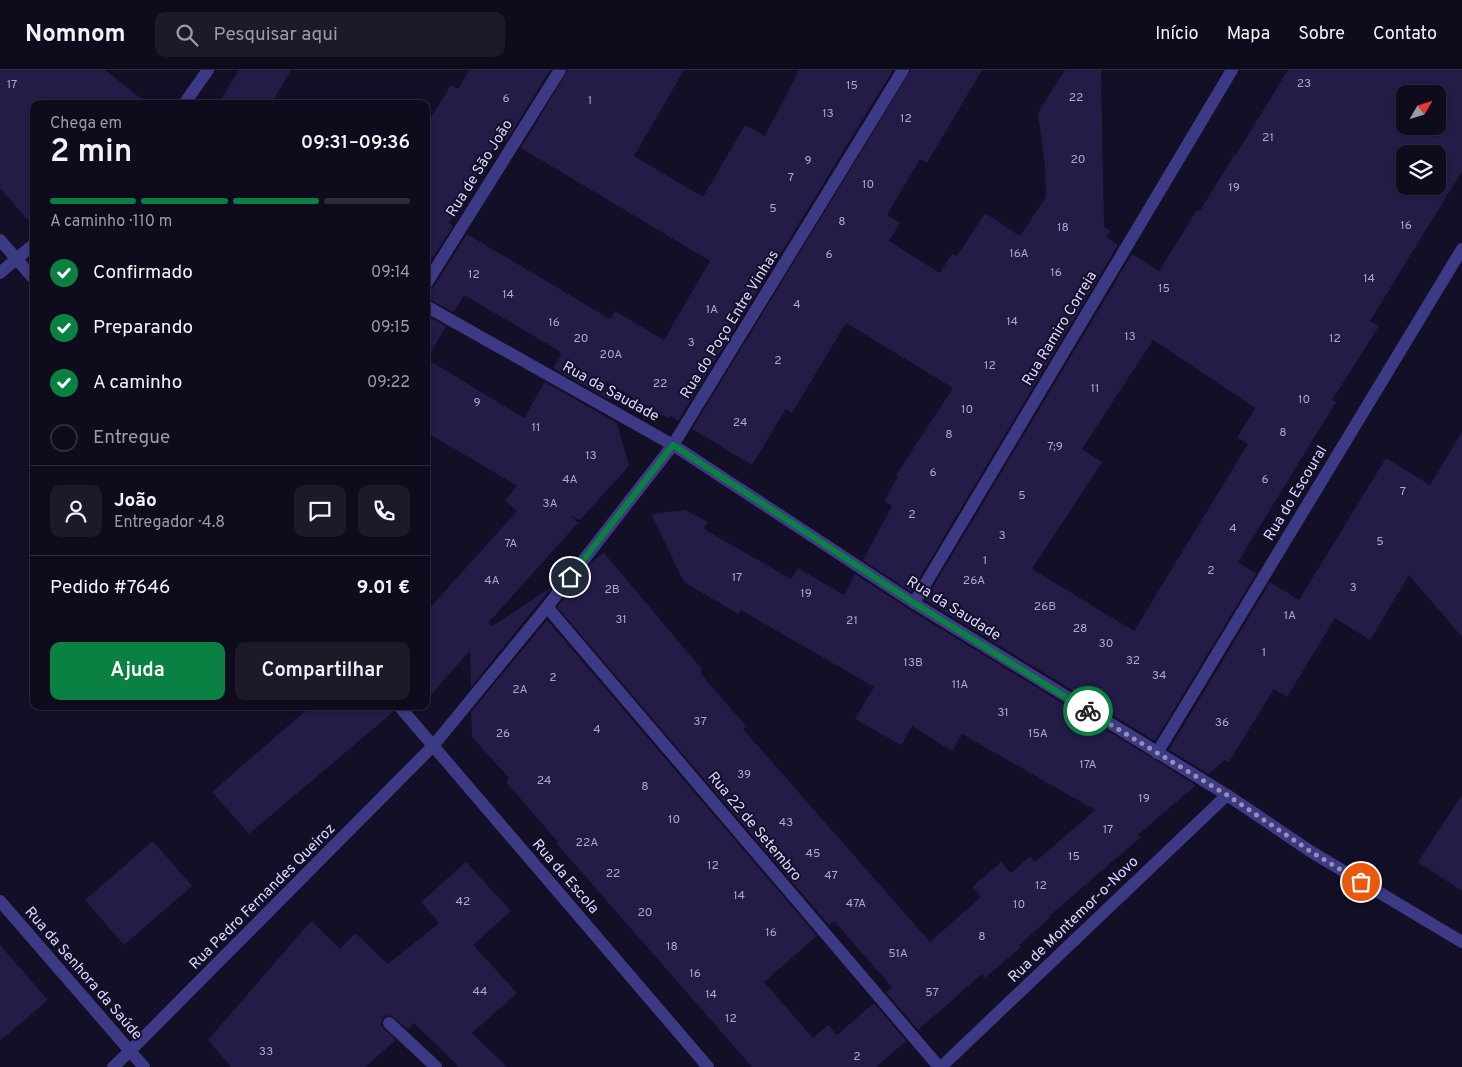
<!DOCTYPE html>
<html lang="pt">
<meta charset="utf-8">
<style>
:root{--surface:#0e0b1c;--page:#1c1929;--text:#f1f3f6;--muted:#9b9ba3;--line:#2e2b3b;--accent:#0b8043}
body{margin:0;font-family:Overpass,sans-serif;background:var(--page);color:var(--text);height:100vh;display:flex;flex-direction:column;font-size:19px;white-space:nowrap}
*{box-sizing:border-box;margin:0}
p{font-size:16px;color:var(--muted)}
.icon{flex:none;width:28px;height:28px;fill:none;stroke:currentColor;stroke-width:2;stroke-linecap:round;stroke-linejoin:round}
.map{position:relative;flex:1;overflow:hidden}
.sheet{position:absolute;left:30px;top:30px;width:400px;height:610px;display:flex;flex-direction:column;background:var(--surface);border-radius:10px;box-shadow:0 1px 4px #0004,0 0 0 1px var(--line)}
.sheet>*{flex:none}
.needle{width:32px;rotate:51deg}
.tools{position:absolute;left:1396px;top:15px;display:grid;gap:10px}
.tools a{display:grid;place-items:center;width:50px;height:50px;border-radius:10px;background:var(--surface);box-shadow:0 1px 4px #0004,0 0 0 1px var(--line);font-size:25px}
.pin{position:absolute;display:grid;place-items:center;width:42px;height:42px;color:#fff;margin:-21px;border:2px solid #fff;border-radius:50%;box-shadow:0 1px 5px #0007}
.courier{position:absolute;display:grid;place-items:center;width:50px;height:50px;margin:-25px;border:4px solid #0b8043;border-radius:50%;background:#fff;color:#222;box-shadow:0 1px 6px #0007}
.summary em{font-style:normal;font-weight:600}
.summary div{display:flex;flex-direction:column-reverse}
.summary{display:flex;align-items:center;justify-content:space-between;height:85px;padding:0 20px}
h1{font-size:32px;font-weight:600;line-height:38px}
.bar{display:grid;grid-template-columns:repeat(4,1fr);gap:8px 5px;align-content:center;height:60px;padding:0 20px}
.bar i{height:6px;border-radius:4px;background:var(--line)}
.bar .current{background:var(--accent)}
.bar p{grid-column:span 4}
.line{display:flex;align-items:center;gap:12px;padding:0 20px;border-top:1px solid var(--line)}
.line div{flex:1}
.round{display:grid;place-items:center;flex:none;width:52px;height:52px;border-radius:10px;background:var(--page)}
ol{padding:0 20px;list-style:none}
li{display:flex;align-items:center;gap:15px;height:55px}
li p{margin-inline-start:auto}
li .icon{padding:5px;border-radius:50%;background:var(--accent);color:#fff;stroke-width:4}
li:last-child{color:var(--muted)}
li i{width:28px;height:28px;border:2px solid var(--line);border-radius:50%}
.primary-button{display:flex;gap:10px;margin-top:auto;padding:10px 20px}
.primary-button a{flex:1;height:58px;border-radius:10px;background:var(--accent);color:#fff;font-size:20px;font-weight:600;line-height:58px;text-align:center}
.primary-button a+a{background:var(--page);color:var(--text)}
header{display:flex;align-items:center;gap:30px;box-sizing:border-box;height:70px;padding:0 25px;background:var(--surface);border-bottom:1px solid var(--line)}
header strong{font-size:24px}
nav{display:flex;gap:28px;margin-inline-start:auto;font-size:18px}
.search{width:350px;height:45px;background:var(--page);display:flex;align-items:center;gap:12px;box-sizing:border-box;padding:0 18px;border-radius:10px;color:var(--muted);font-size:19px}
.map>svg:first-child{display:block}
.building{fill:#241b47;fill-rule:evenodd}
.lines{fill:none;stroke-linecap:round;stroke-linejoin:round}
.street{stroke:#3d3a85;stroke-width:12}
.done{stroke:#948fb3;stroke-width:5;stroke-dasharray:0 9}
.route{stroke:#0b8043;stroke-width:6}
.labels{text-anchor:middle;stroke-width:4;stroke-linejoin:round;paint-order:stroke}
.number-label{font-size:12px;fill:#aca6d1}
.street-label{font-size:15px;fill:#d9d4ff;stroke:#130f26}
</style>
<header>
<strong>Nomnom</strong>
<div class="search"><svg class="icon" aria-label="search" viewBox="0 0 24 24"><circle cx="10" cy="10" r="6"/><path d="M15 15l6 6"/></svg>Pesquisar aqui</div>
<nav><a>Início</a><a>Mapa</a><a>Sobre</a><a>Contato</a></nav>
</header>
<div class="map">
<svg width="1462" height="997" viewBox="0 0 1462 997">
<rect width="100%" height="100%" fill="#130f26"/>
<!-- building -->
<g class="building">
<path d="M0 0H105L148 34H34V157L0 118Z"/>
<path d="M239 0H291L271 34H218Z"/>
<path d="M469 0H550L507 70 502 66 449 153 453 156 426 198V55L451 15 458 19Z"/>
<path d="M568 0H684L634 86 703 127 745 55 765 66 799 0H893L678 351 670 345 668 348 605 311 610 330 553 298 561 285 560 284 561 282 464 225 454 242 426 228V222L433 218 467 164 610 249 615 241 664 270 710 191 521 78Z"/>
<path d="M911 0H982L927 93 920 89 887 145 900 153 889 171 940 203 952 184 957 186 985 143 1020 166 1046 127 1045 97 1038 43 1065 0H1101L1104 157 1110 161 1106 167 1118 175 911 522 863 490 892 436 884 431 898 406 896 405 953 318 846 253 792 343 786 339 752 395 692 359Z"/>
<path d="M1288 0H1462V101L1370 251 1379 256 1332 330 1336 332 1238 492 1256 504 1155 671 925 530 1132 184 1159 201 1197 140 1200 141 1234 85 1235 86ZM1405 24H1438V56H1405ZM1405 84H1438V116H1405ZM1153 270 1255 338 1237 368 1248 374 1134 561 1032 499 1102 392 1082 379Z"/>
<path d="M426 245 446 256 427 289 524 348 545 312 617 353 629 396 580 450 571 445 578 453 489 552 492 556 552 517 471 617 470 581 426 630V542L517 441 505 430 517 416 426 362Z"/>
<path d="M1462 362V567L1409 505 1370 570 1335 548 1287 627 1274 619 1229 692 1225 690 1209 704 1169 680 1270 512 1299 530 1386 388 1430 415Z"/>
<path d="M685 440 708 452 704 459 791 509 798 498 844 525 855 504 910 540 1196 715 1138 765 1141 767 1049 846 1050 848 1019 875 1021 877 985 908 982 904 918 960 886 922 892 917 834 851 829 855 557 537 594 490 604 483 701 598V604L746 656 743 659 930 872 981 827 972 817 1001 792 1011 803 1030 786 1035 792 1095 740 962 664 952 681 912 656 901 675 855 649 874 617 741 540 738 544 684 512 651 444Z"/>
<path d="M547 550 817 866 764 912 813 968 828 955 837 965 874 933 906 971 876 997H752L557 774 558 772 506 712 509 708 472 667 471 642Z"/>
<path d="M311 636H391L393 642 249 764 212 722Z"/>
<path d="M1462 725V821L1418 792Z"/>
<path d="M153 771 192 816 124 875 85 830Z"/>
<path d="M466 792 511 841 473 875 517 923 472 963 507 997H459L414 953 408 959 390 945 383 947 381 955 396 970 365 997H231L208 970 311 851 340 879 355 863 388 894 439 853 421 832Z"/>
<path d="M0 875 48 930 0 971Z"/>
</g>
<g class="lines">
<!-- street -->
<g class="street">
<path d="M184 34 208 0"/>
<path d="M0 170 34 209"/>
<path d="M0 203 34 174"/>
<path d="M426 214 560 0"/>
<path d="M426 236 673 375 914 533 1227 725 1310 781 1462 872"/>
<path d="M914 533 1232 0"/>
<path d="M547 537 939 997"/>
<path d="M399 636 708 997"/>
<path d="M1157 683 1462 179"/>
<path d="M0 831 144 997"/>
<path d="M389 953 436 997"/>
<path d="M113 997 130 981 433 676 547 537 673 375 903 0"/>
<path d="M941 997 1227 725"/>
</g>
</g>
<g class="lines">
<!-- done -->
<path class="done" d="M1088 641 1227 725 1310 781 1361 812"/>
<!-- route -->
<path class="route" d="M570 507 673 375 914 533 1088 641"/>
</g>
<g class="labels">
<!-- number labels -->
<g class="number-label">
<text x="1304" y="17">23</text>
<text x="12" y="18">17</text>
<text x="852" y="19">15</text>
<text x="1076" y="31">22</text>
<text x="506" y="32">6</text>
<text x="590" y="34">1</text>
<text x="828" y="47">13</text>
<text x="906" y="52">12</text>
<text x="1268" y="71">21</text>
<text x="1078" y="93">20</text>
<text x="808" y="94">9</text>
<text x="791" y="111">7</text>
<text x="868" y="118">10</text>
<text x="1234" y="121">19</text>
<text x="773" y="142">5</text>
<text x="842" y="155">8</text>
<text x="1406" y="159">16</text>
<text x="1063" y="161">18</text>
<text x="1019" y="187">16A</text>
<text x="829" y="188">6</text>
<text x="1056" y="206">16</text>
<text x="474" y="208">12</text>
<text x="1369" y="212">14</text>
<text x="1164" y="222">15</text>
<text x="508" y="228">14</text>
<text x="797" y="238">4</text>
<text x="712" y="243">1A</text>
<text x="1012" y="255">14</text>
<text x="554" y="256">16</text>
<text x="1130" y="270">13</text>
<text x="581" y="272">20</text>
<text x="1335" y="272">12</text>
<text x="691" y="276">3</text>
<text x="611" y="288">20A</text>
<text x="778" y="294">2</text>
<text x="990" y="299">12</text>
<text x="660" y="317">22</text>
<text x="1095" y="322">11</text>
<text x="1304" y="333">10</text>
<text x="477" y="336">9</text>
<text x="967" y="343">10</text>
<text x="740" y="356">24</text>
<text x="536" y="361">11</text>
<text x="1283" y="366">8</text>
<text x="949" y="368">8</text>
<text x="1055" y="380">7;9</text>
<text x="591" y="389">13</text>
<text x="933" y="406">6</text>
<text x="570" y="413">4A</text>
<text x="1265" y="413">6</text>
<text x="1403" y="425">7</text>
<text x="1022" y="429">5</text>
<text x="550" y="437">3A</text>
<text x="912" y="448">2</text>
<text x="1233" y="462">4</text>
<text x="1002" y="469">3</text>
<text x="1380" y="475">5</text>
<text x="511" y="477">7A</text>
<text x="985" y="494">1</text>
<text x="1211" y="504">2</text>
<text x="737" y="511">17</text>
<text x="492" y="514">4A</text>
<text x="974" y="514">26A</text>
<text x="1353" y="521">3</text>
<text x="612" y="523">2B</text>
<text x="806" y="527">19</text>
<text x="1045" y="540">26B</text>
<text x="1290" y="549">1A</text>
<text x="621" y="553">31</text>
<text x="852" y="554">21</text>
<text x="1080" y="562">28</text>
<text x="1106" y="577">30</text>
<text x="1264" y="586">1</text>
<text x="1133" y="594">32</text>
<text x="913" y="596">13B</text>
<text x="1159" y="609">34</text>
<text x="553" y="611">2</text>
<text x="960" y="618">11A</text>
<text x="520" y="623">2A</text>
<text x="1003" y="646">31</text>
<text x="700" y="655">37</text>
<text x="1222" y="656">36</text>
<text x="597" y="663">4</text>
<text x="503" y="667">26</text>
<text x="1038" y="667">15A</text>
<text x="1088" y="698">17A</text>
<text x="744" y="708">39</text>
<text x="544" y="714">24</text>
<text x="645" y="720">8</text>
<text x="1144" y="732">19</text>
<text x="674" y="753">10</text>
<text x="786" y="756">43</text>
<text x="1108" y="763">17</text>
<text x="587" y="776">22A</text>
<text x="813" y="787">45</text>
<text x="1074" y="790">15</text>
<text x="713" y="799">12</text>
<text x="613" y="807">22</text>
<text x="831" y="809">47</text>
<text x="1041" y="819">12</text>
<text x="739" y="829">14</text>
<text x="463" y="835">42</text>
<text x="856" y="837">47A</text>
<text x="1019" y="838">10</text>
<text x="645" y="846">20</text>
<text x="771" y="866">16</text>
<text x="982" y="870">8</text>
<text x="672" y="880">18</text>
<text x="898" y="887">51A</text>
<text x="695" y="907">16</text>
<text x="480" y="925">44</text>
<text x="932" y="926">57</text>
<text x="711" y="928">14</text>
<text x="731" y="952">12</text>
<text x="266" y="985">33</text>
<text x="857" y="990">2</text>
</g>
<!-- street labels -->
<g class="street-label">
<text transform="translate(479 98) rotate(-58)" y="5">Rua de São João</text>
<text transform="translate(729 254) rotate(-58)" y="5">Rua do Poço Entre Vinhas</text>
<text transform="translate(1059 258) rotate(-59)" y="5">Rua Ramiro Correia</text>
<text transform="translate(611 321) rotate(29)" y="5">Rua da Saudade</text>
<text transform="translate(1295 423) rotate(-59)" y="5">Rua do Escoural</text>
<text transform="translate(954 538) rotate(32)" y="5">Rua da Saudade</text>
<text transform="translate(755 756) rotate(50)" y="5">Rua 22 de Setembro</text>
<text transform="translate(566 806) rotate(49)" y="5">Rua da Escola</text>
<text transform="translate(262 826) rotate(-45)" y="5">Rua Pedro Fernandes Queiroz</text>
<text transform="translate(1073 849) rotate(-44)" y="5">Rua de Montemor-o-Novo</text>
<text transform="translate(84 903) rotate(49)" y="5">Rua da Senhora da Saúde</text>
</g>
</g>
</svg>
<div class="tools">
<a><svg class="needle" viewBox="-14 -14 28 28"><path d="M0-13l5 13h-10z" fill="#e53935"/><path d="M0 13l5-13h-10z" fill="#9b9ba3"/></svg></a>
<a><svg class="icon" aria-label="layers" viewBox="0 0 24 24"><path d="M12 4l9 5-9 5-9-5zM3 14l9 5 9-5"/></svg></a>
</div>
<div class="pin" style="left:1361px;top:812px;background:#ea580c"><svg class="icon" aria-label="bag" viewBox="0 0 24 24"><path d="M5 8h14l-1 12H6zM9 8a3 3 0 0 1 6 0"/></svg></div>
<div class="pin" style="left:570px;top:507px;background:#1f2937"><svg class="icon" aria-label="home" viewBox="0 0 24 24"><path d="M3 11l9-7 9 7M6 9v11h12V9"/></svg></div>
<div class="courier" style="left:1088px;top:641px"><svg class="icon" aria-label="bike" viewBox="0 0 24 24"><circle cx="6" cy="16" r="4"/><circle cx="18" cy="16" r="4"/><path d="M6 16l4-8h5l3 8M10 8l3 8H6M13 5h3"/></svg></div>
<section class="sheet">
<div class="summary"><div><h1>2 min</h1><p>Chega em</p></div><em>09:31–09:36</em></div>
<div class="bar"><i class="current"></i><i class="current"></i><i class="current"></i><i></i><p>A caminho · 110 m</p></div>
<ol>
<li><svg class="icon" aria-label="check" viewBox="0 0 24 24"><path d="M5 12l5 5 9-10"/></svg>Confirmado<p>09:14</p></li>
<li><svg class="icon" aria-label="check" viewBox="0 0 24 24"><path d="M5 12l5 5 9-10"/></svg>Preparando<p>09:15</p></li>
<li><svg class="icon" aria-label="check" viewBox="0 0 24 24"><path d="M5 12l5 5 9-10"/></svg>A caminho<p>09:22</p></li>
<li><i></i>Entregue</li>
</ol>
<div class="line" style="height:90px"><a class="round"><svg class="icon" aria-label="person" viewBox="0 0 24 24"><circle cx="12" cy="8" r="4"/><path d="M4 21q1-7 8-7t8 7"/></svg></a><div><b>João</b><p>Entregador · 4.8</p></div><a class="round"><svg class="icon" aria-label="chat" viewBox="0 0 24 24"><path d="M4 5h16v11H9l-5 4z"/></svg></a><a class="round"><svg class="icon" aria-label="phone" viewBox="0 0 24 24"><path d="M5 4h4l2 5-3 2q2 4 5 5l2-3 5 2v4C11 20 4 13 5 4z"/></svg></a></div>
<div class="line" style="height:65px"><div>Pedido #7646</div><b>9.01 €</b></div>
<div class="primary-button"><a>Ajuda</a><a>Compartilhar</a></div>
</section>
</div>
